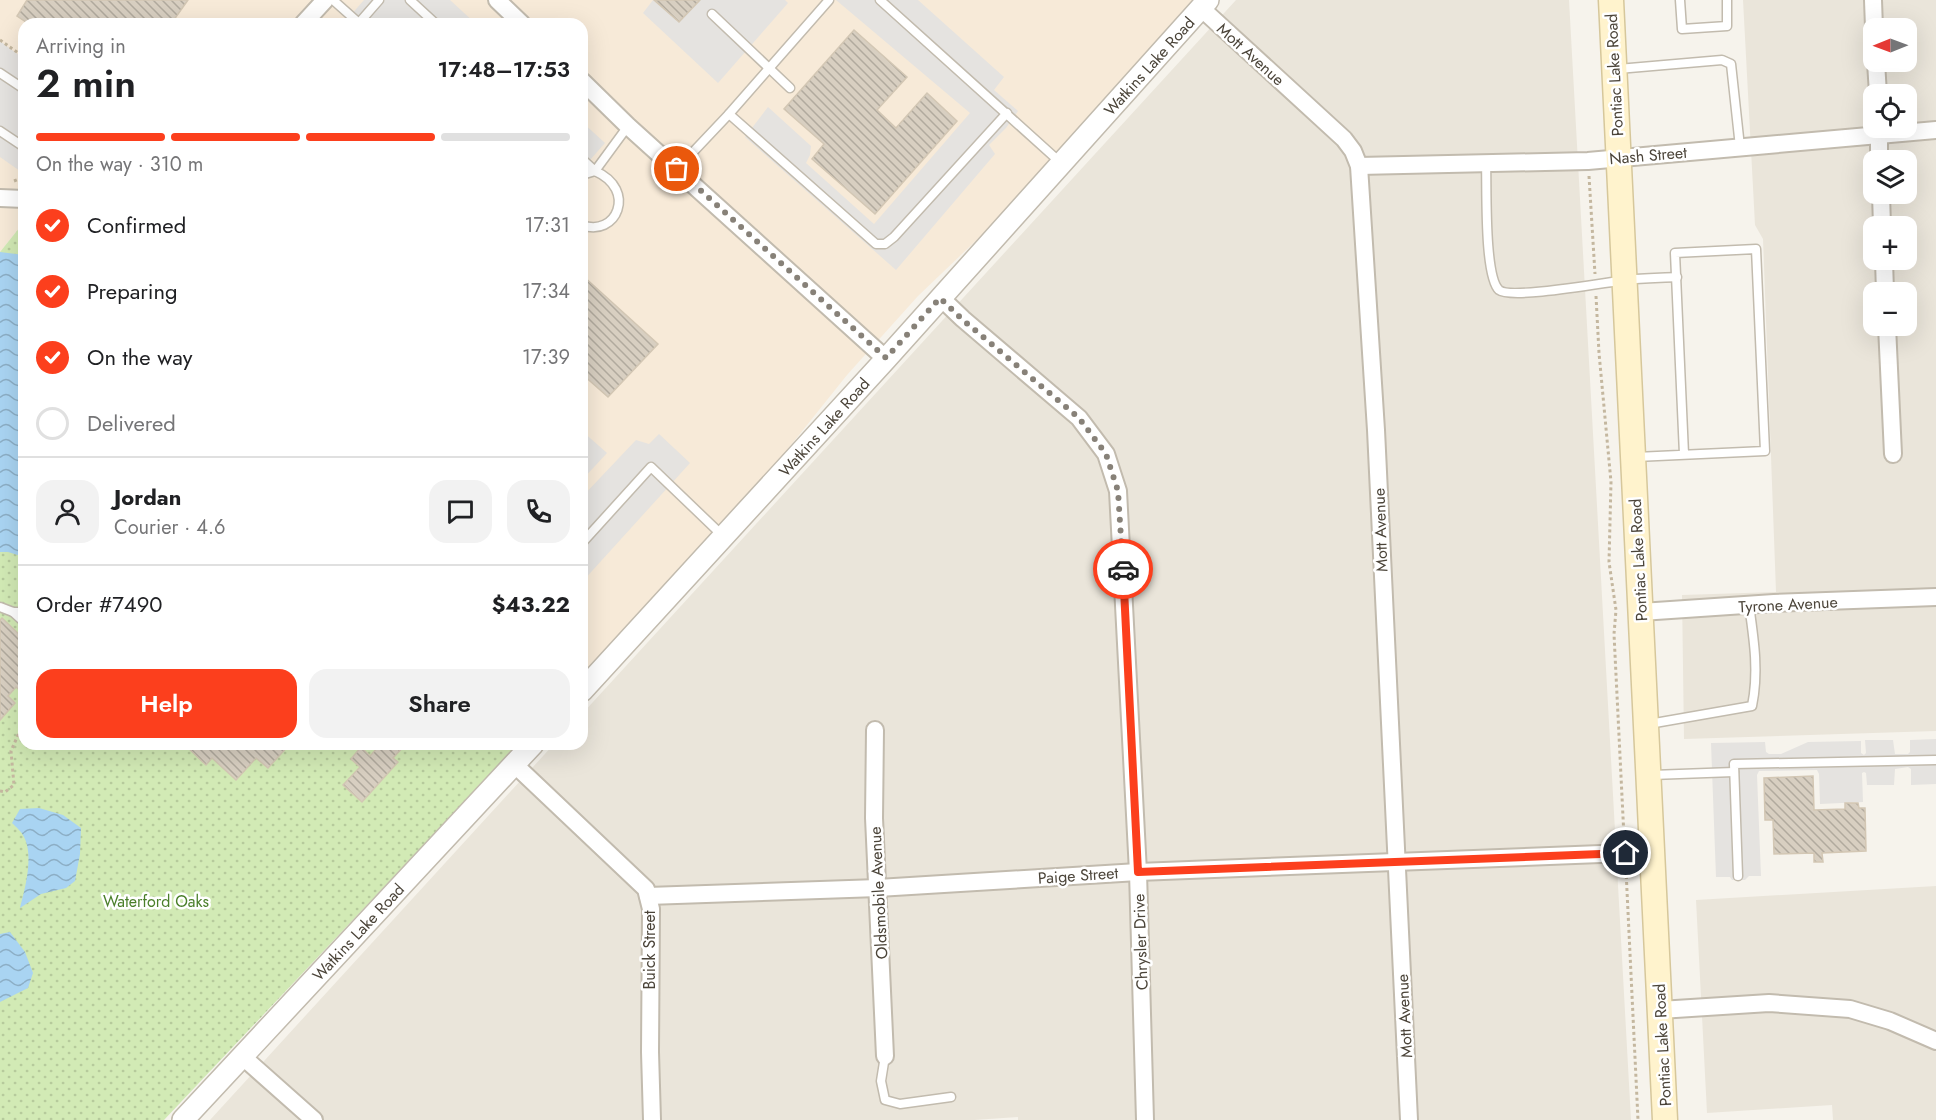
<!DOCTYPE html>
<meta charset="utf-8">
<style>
:root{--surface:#fff;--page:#f2f2f2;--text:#202124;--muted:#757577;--line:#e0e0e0;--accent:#fc3f1d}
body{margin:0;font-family:Jost,sans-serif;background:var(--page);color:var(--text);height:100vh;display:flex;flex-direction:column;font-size:22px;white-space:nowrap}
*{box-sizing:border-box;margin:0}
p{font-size:20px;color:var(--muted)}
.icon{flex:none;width:33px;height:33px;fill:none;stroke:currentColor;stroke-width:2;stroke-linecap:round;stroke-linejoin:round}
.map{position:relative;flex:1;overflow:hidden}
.side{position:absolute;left:18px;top:18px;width:570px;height:732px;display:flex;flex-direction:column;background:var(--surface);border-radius:18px;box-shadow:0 6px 24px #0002}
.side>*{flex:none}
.needle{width:39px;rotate:269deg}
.controls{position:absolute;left:1863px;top:18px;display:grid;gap:12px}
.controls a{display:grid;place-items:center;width:54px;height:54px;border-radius:12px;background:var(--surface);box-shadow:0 6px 24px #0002;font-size:30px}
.pin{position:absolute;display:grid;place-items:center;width:51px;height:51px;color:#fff;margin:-26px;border:3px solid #fff;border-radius:50%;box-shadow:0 2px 6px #0007}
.courier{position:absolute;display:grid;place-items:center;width:60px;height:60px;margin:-30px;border:4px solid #fc3f1d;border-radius:50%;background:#fff;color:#222;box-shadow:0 2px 8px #0007}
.summary em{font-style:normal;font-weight:600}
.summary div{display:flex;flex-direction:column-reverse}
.summary{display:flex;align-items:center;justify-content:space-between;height:102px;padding:0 18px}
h1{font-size:39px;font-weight:600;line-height:45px}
.bar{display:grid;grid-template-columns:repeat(4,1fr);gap:9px 6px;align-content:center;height:72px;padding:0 18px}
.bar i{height:8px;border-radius:4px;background:var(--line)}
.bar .active{background:var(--accent)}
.bar p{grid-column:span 4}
.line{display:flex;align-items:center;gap:15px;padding:0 18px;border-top:2px solid var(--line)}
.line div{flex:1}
.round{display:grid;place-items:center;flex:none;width:63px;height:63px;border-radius:18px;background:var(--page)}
ol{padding:0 18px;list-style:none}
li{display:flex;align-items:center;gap:18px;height:66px}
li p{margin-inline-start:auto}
li .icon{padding:6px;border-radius:50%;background:var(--accent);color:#fff;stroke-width:4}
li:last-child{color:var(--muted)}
li i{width:33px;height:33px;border:3px solid var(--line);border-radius:50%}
.primary-button{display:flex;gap:12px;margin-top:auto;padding:12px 18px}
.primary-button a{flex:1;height:69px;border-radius:18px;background:var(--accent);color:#fff;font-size:24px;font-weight:600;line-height:69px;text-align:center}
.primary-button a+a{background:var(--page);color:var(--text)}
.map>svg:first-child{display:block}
.residential{fill:#eae5da;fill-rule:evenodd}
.commercial{fill:#f7ead8}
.park{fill:url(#park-dots)}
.parking{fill:#e5e3e0}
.water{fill:url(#water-waves)}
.building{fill:url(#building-back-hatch);stroke:#d3c7b4;stroke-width:1.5}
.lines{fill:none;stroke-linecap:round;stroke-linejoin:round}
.service-casing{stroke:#c2bbae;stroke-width:11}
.minor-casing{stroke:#c2bbae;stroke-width:20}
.tertiary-casing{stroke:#c2bbae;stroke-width:24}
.secondary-casing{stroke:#d6c79b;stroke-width:27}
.path{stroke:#c4b79f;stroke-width:3;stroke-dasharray:3 3;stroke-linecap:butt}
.service{stroke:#fff;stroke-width:8}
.minor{stroke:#fff;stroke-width:16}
.tertiary{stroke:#fff;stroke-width:21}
.secondary{stroke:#fff3cd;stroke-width:24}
.done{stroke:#878178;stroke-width:6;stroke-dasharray:0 10.8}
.route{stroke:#fc3f1d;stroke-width:8}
.labels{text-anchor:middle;stroke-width:5;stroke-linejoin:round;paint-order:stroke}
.street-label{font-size:16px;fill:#4b4439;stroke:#fff}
.park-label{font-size:16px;fill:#4a7f2a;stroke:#fff}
</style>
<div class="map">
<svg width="1936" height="1120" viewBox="0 0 1936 1120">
<defs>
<pattern id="park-dots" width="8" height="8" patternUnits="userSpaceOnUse" patternTransform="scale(1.5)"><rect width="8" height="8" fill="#d2eab5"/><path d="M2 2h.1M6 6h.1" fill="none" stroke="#b6ca9c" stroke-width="1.8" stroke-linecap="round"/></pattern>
<pattern id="water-waves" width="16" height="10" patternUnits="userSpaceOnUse" patternTransform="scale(1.5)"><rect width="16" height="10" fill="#a9d4f2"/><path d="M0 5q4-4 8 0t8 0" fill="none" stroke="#8caec5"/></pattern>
<pattern id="building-back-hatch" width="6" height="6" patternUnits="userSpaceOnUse" patternTransform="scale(1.5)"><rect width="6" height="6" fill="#d8cfc1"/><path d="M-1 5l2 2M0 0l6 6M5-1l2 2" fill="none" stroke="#b1aa9e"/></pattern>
</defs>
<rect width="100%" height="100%" fill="#f6f3ec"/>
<!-- residential -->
<g class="residential">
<path d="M1236 0H1569L1631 1120H1018V1117L974 1120H210L554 744H582V714Z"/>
<path d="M1743 0H1936V731L1684 739 1682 595 1776 592 1763 239 1755 225ZM1874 28H1906V62H1874ZM1874 94H1906V128H1874ZM1874 160H1906V194H1874ZM1874 226H1906V260H1874ZM1874 292H1906V326H1874Z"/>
<path d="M1936 886V1120H1833L1832 1105 1707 1113 1696 900Z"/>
</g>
<!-- commercial -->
<path class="commercial" d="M0 0H1195L986 231 918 296 847 375 763 480 582 677V24H24V222L0 252Z"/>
<!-- park -->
<path class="park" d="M24 222V744H519L164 1120H0V252Z"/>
<!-- parking -->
<g class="parking">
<path d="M364 0H450L476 24H343Z"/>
<path d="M653 0 679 22 700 0H785L788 3 718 83 643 13Z"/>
<path d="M836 0H918L1004 77 994 90 1018 111 1006 128 989 145 995 154 896 270 745 137 768 107 811 146 810 155 806 163 874 224 970 113Z"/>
<path d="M0 41 24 59V166L20 171 0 157Z"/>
<path d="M582 122 605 143 582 169Z"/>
<path d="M582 431 607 453 582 480Z"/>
<path d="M659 434 690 463 582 582V497L636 440 649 444Z"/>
<path d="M1936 739V784L1911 785V769L1908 767 1895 769 1894 785H1867L1866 773 1864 772 1862 773 1863 802 1820 804 1819 774 1817 770 1759 771 1757 775 1761 876H1749L1745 880H1732L1730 877H1716L1711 743 1765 742 1766 752 1769 754H1781L1808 742 1861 741V753L1864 755 1866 753 1865 740H1893L1895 754H1908L1910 752V740Z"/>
</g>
<!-- water -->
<g class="water">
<path d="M0 252 24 255V557L8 552H0Z"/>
<path d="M39 808 63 815 81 828 80 854 75 881 66 888 41 894 20 908C25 889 34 856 24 837 22 832 16 827 12 823L20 809Z"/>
<path d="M10 932 25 952 33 973 28 988 0 1002V934Z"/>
</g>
<!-- building -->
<g class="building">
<path d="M27 0H188L171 24H29L17 16Z"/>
<path d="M654 0H700L679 22Z"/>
<path d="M854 30 907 77 877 110 896 128 927 93 957 121 875 214 812 159 824 144 784 109Z"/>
<path d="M582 275 658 344 608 397 582 374Z"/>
<path d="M2 618 24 639V694L16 687 8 696 15 703 0 720V620Z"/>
<path d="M184 744H290L268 768 256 758 236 780 212 758 206 765Z"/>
<path d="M377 744 405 745 393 758 398 762 362 802 343 785 360 767 351 759 361 747 370 756 379 746Z"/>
<path d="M1813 776 1814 810 1845 809V803H1858L1859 808H1865L1866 851 1822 853 1823 862H1814V853L1774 854 1773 820H1765L1764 778Z"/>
</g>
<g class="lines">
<!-- service casing -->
<g class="service-casing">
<g id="service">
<path d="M333 0 360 24"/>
<path d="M410 0 436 24"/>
<path d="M880 0 1061 163"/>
<path d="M1680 0 1682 29 1727 26V0"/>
<path d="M712 14 790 88"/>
<path d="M358 24 379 0"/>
<path d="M1618 69 1722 60 1731 64 1740 147"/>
<path d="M0 73 24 89"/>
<path d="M729 114 876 244H885L894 237 1007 113"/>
<path d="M0 131 24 147"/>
<path d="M582 159 595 171 628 126"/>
<path d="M1486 163C1487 187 1484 276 1499 290 1511 300 1607 282 1626 280 1643 278 1660 278 1677 277"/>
<path d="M677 169 729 114 829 0"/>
<path d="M582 175 595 171C638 190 616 238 582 225"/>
<path d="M1636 457 1765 451 1756 249 1675 253 1684 454"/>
<path d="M582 543 651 467 724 537"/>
<path d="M0 607 13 612H24"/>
<path d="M13 612 24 622"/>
<path d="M1649 724 1752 706C1759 672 1754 640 1749 605"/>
<path d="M1652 775 1734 772"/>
<path d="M1738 876 1734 764 1936 760"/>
<path d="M885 1056 881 1081 885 1100 900 1104 951 1097"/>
</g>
</g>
<!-- minor casing -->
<g class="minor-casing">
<g id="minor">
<path d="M497 0 522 24"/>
<path d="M1873 0 1874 28"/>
<path d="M1201 8 1344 139 1353 151 1359 166 1376 430 1409 1120"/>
<path d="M303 24 325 0"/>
<path d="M1876 62 1878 94"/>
<path d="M582 81 628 126 886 359"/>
<path d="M1879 160V128"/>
<path d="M1359 166 1588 161 1936 130"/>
<path d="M1881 194 1882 226"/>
<path d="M0 198 24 199"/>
<path d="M1884 260 1885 292"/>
<path d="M941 298 963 319 1079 418 1106 454 1118 491 1138 872 1145 1120"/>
<path d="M1887 326 1893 454"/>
<path d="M1641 612 1774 603 1936 597"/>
<path d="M875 730 874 818 885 1056"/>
<path d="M514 764 646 889 651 909 650 1052 652 1120"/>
<path d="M648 896 878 888 1138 872 1652 852"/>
<path d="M1660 1010 1769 1003 1850 1009 1890 1021 1936 1041"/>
<path d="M243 1057 314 1120"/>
</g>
</g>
<!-- tertiary casing -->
<g class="tertiary-casing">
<g id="tertiary">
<path d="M582 691 886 359 1208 0"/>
<path d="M183 1120 533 744"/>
</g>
</g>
<!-- secondary casing -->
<g class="secondary-casing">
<path id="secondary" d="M1611 0 1665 1120"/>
</g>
<!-- path -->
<g class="path">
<path d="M0 40 24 57"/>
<path d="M1589 176 1595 274"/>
<path d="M14 181 24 177"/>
<path d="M1596 296 1599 353 1611 482 1609 562 1616 610 1614 634 1624 837"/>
<path d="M0 791 5 792 14 785 11 751 22 726 20 718 24 714"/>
<path d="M1626 870 1638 1120"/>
</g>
<!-- service -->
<use href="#service" class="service"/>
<!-- minor -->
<use href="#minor" class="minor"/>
<!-- tertiary -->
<use href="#tertiary" class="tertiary"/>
<!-- secondary -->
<use href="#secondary" class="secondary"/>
</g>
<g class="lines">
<!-- done -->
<path class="done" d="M677 169 886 358 940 298 963 320 1079 418 1106 454 1118 491 1123 569"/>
<!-- route -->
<path class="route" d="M1123 569 1138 872 1626 853"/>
</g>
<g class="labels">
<!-- street labels -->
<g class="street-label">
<text transform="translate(1251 54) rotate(42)" y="6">Mott Avenue</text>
<text transform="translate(1149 66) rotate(-48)" y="6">Watkins Lake Road</text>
<text transform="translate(1614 75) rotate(-93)" y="6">Pontiac Lake Road</text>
<text transform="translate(1648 155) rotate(-5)" y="6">Nash Street</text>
<text transform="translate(824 427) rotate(-48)" y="6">Watkins Lake Road</text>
<text transform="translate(1380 530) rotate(-92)" y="6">Mott Avenue</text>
<text transform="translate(1638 560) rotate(-93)" y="6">Pontiac Lake Road</text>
<text transform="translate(1788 604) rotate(-3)" y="6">Tyrone Avenue</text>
<text transform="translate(1078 875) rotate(-4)" y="6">Paige Street</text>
<text transform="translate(878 893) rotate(-93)" y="6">Oldsmobile Avenue</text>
<text transform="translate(358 932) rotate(-47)" y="6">Watkins Lake Road</text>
<text transform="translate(1140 942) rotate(-92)" y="6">Chrysler Drive</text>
<text transform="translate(649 950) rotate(-90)" y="6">Buick Street</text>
<text transform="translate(1404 1016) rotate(-93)" y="6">Mott Avenue</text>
<text transform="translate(1662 1045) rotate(-93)" y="6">Pontiac Lake Road</text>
</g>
<!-- park labels -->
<g class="park-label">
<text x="156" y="907">Waterford Oaks</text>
</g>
</g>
</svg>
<div class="controls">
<a><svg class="needle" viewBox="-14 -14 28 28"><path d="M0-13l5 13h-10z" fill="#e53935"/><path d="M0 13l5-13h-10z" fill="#757577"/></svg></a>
<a><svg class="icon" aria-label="locate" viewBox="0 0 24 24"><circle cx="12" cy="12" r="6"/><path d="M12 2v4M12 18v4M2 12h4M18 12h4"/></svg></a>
<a><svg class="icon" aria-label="layers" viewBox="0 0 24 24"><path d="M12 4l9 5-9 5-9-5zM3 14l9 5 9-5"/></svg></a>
<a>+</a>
<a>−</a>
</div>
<div class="pin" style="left:677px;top:169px;background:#ea580c"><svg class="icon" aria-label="bag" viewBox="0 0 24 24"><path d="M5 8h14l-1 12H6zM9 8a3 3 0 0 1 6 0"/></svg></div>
<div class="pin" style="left:1626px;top:853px;background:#1f2937"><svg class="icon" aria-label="home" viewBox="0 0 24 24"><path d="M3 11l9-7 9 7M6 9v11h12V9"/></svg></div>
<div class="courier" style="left:1123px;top:569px"><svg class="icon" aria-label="car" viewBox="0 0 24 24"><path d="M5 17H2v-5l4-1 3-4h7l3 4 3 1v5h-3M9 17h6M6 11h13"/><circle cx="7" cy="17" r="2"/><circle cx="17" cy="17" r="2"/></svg></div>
<section class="side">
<div class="summary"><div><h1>2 min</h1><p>Arriving in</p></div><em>17:48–17:53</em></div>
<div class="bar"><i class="active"></i><i class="active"></i><i class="active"></i><i></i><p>On the way · 310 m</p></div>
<ol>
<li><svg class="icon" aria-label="check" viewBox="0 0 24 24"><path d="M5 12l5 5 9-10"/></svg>Confirmed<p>17:31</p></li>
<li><svg class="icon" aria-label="check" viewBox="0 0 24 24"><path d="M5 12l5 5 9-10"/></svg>Preparing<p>17:34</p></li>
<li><svg class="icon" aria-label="check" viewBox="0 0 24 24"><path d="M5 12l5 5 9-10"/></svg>On the way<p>17:39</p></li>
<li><i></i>Delivered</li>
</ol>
<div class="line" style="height:108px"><a class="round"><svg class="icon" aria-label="person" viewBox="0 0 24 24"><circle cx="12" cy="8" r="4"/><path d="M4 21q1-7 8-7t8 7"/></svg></a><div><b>Jordan</b><p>Courier · 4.6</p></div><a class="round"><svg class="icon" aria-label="chat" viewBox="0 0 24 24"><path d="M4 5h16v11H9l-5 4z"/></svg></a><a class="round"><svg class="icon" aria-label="phone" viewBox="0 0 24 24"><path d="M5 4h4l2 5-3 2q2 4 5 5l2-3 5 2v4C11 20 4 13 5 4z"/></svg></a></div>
<div class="line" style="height:78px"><div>Order #7490</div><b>$43.22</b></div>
<div class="primary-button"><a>Help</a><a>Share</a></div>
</section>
</div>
